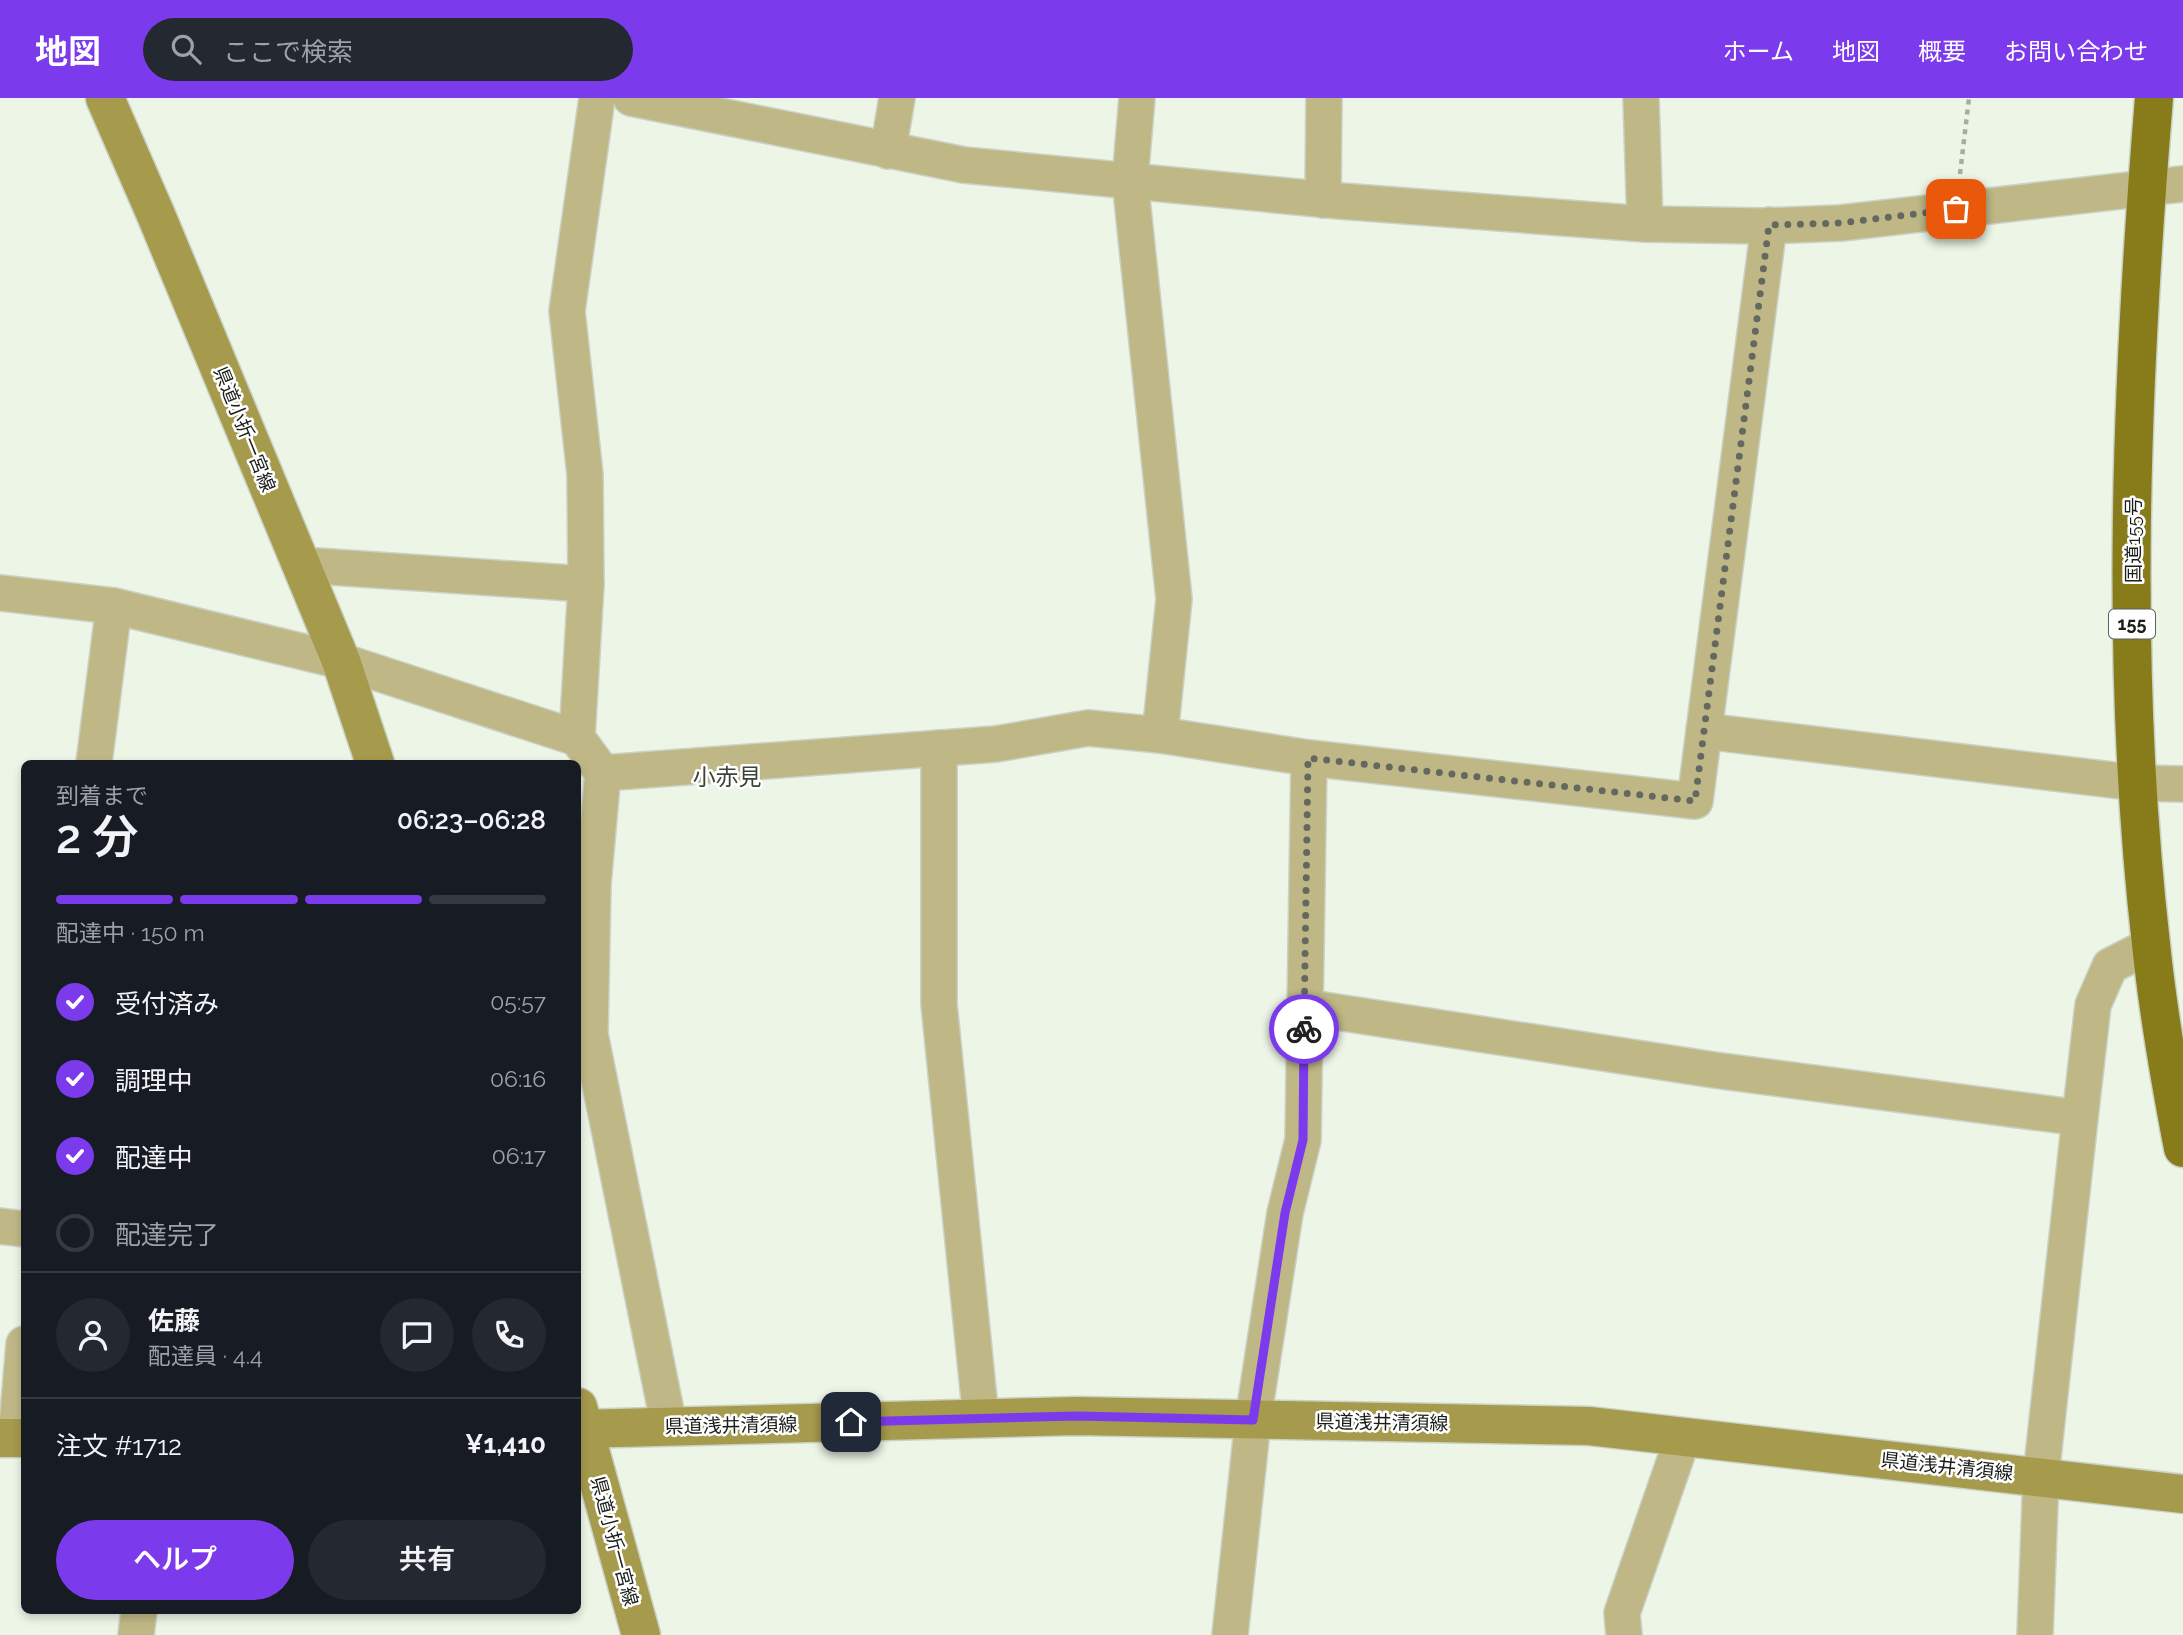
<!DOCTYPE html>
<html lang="ja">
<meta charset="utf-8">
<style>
:root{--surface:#171b24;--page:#242831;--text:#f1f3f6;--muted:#9ea1a6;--line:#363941;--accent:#7c3aed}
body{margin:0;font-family:Raleway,"Noto Sans JP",sans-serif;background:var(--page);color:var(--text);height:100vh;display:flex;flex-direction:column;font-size:26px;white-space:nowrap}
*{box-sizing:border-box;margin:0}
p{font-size:23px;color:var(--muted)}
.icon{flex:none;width:38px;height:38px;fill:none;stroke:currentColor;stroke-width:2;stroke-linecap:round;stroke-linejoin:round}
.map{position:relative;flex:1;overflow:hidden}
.panel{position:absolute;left:21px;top:662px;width:560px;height:854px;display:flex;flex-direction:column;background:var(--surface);border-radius:10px;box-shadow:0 4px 10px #0003}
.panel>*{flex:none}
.pin{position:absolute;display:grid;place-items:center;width:60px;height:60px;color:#fff;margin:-30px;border-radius:14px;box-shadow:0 4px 10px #0006}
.courier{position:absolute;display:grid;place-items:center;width:70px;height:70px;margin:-35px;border:5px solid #7c3aed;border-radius:50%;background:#fff;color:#222;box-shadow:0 2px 9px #0007}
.overview em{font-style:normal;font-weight:600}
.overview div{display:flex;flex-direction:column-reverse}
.overview{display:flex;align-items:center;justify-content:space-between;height:119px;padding:0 35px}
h1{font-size:46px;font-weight:600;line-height:52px}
.bar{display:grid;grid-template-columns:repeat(4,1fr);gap:10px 7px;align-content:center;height:84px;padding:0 35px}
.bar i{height:9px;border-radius:5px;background:var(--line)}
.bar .current{background:var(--accent)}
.bar p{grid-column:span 4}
.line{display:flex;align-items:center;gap:18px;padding:0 35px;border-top:2px solid var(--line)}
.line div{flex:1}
.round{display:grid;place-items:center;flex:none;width:74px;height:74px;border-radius:37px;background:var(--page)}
ol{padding:0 35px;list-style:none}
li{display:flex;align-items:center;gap:21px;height:77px}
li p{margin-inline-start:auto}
li .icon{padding:7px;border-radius:50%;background:var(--accent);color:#fff;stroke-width:4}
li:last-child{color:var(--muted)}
li i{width:38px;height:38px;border:4px solid var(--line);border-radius:50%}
.primary-button{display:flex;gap:14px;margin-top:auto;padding:14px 35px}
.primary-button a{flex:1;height:80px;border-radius:42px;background:var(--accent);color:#fff;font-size:28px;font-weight:600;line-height:80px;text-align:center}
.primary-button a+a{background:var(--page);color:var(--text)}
header{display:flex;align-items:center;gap:42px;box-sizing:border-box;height:98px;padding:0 35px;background:var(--accent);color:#fff}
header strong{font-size:33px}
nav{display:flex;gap:38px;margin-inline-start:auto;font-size:24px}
.search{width:490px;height:63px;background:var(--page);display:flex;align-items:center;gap:18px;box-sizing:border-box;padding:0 24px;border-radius:38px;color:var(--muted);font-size:26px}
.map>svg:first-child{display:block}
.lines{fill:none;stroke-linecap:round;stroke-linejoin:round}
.minor-casing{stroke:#cad2c5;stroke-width:38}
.secondary-casing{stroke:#cad2c5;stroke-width:41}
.trunk-casing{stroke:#cad2c5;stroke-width:41}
.path{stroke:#a5aca1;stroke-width:4.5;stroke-dasharray:5 5;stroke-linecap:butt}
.minor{stroke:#bfb886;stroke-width:35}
.secondary{stroke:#a69a4c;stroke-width:38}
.trunk{stroke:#887c1a;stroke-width:38}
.done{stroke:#646960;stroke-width:7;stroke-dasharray:0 12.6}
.route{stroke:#7c3aed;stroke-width:9}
.labels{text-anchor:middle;stroke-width:5;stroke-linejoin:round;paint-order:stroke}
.shield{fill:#fff;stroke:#5f615d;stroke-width:2}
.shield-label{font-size:18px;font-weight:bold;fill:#1a1d18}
.street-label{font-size:19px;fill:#1a1d18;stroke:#fff}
.quarter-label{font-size:23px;fill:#3c4438;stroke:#fff}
</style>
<header>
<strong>地図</strong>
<div class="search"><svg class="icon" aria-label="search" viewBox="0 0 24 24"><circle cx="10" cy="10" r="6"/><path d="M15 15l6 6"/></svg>ここで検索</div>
<nav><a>ホーム</a><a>地図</a><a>概要</a><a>お問い合わせ</a></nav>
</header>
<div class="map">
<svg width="2183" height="1537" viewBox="0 0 2183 1537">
<rect width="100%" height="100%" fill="#ecf5e6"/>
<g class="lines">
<!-- minor casing -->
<g class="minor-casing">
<g id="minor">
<path d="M631 0 964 67 1340 103 1645 126 1763 128 1841 125 2183 86"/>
<path d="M1137 0 1130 82 1174 501 1160 637"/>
<path d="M1641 0 1645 126"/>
<path d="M888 53 897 0"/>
<path d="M1323 102 1324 0"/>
<path d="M301 467 586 486"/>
<path d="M0 495 114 508 341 563 577 640 603 675 593 786 590 936 669 1328"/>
<path d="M1704 633 2138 685 2183 686"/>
<path d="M577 640 586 486 585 377 567 213 597 0"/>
<path d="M939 650V906L981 1321"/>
<path d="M1309 660 1695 703 1769 127"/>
<path d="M94 665 114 508"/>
<path d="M603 675 996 646 1088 630 1160 637 1309 660 1303 1042 1285 1115 1253 1322 1230 1537"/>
<path d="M1304 909 1714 972 2080 1020 2093 907 2110 868 2151 847"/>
<path d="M0 1128 24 1131"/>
<path d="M16 1340 24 1246"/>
<path d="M136 1537 139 1512"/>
<path d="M1624 1537 1622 1515 1683 1339"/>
<path d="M2035 1537 2041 1378 2080 1020"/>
</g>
</g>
<!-- secondary casing -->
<g class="secondary-casing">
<g id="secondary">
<path d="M105 0 156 117 341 563 375 665"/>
<path d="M578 1309 641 1537"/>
<path d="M578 1331 1077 1318 1589 1328 2183 1396"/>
<path d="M0 1340H24"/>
</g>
</g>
<!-- trunk casing -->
<g class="trunk-casing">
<path id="trunk" d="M2154 0C2131 281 2119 566 2151 846 2158 914 2170 983 2183 1050"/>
</g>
<!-- path -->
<path class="path" d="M1960 76 1969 0"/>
<!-- minor -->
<use href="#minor" class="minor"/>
<!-- secondary -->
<use href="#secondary" class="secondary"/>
<!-- trunk -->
<use href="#trunk" class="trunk"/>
</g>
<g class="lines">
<!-- done -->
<path class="done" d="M1304 931 1308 660 1695 703 1769 127 1841 125 1956 111"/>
<!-- route -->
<path class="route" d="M851 1324 1077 1318 1253 1322 1285 1115 1303 1042 1304 931"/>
</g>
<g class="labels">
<!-- shield labels -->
<rect class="shield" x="2109" y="511.5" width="46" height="29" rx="5"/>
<g class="shield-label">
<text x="2132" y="532">155</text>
</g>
<!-- street labels -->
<g class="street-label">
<text transform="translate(245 331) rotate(68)" y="7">県道小折一宮線</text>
<text transform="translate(2133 442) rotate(-90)" y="7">国道155号</text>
<text transform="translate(1382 1324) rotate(1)" y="7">県道浅井清須線</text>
<text transform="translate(731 1327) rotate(-1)" y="7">県道浅井清須線</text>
<text transform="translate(1947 1368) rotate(6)" y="7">県道浅井清須線</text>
<text transform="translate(615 1443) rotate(75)" y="7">県道小折一宮線</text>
</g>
<!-- quarter labels -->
<g class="quarter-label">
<text x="727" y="687">小赤見</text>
</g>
</g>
</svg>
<div class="pin" style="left:1956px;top:111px;background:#ea580c"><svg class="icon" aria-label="bag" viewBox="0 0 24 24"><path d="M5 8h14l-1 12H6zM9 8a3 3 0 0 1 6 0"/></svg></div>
<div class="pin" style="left:851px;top:1324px;background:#1f2937"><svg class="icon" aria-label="home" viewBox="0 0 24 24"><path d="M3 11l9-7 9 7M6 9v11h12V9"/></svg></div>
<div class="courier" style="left:1304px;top:931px"><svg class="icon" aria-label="bike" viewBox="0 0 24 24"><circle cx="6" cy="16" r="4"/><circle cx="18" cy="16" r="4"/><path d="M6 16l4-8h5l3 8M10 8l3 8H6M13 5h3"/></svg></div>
<section class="panel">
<div class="overview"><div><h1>2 分</h1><p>到着まで</p></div><em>06:23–06:28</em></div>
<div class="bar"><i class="current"></i><i class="current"></i><i class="current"></i><i></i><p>配達中 · 150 m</p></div>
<ol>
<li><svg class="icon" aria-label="check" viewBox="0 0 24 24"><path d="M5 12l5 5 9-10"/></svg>受付済み<p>05:57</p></li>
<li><svg class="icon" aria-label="check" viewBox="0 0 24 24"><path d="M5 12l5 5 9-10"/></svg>調理中<p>06:16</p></li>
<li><svg class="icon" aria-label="check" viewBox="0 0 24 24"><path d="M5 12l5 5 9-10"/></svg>配達中<p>06:17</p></li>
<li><i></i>配達完了</li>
</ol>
<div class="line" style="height:126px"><a class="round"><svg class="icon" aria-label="person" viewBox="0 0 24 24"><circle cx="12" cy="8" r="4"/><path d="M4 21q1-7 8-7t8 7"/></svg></a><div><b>佐藤</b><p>配達員 · 4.4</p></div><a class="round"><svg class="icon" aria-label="chat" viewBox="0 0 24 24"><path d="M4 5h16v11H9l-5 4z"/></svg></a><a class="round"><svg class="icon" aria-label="phone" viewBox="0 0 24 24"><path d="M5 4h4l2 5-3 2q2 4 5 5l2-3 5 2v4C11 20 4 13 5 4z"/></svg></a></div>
<div class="line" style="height:91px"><div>注文 #1712</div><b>¥1,410</b></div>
<div class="primary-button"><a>ヘルプ</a><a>共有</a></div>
</section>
</div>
